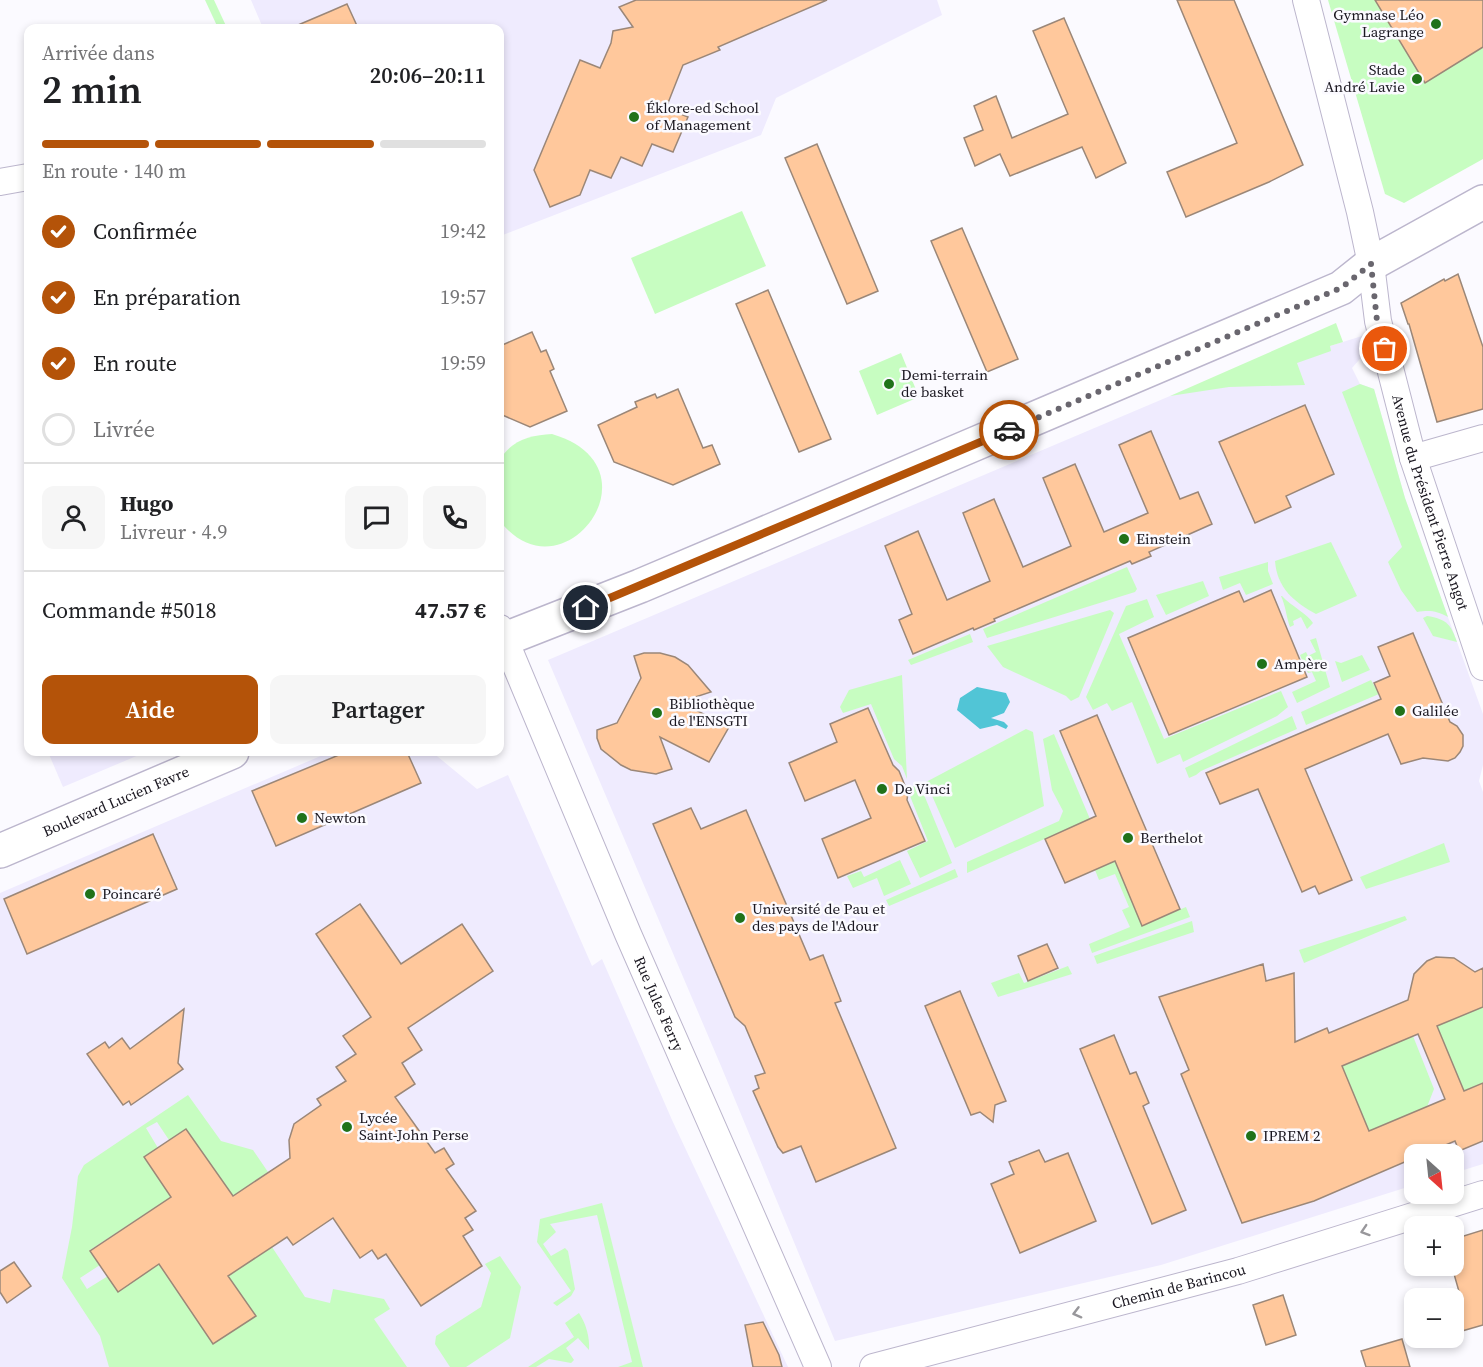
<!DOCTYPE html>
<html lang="fr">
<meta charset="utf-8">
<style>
:root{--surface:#fff;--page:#f6f6f6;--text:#202124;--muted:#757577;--line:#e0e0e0;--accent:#b45309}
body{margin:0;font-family:"Source Serif 4",serif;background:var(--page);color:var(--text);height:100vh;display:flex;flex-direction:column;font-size:22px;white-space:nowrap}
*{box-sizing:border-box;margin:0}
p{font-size:20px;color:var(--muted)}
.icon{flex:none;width:33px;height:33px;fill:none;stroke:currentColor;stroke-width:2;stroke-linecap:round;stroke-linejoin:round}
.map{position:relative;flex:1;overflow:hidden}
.drawer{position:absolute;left:24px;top:24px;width:480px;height:732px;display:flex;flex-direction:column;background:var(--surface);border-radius:12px;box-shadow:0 3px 9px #0003}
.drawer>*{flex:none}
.needle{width:39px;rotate:153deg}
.buttons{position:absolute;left:1404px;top:1144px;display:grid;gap:12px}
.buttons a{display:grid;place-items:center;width:60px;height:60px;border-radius:12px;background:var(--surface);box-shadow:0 3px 9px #0003;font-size:30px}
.pin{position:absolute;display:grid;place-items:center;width:51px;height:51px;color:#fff;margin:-26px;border:3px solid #fff;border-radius:50%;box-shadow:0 2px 6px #0007}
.courier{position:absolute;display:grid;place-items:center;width:60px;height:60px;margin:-30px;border:4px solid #b45309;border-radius:50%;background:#fff;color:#222;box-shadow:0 2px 8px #0007}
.summary em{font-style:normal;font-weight:600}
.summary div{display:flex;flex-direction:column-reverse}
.summary{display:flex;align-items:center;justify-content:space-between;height:102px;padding:0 18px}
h1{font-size:39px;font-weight:600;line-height:45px}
.bar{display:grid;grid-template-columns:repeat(4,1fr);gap:9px 6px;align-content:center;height:72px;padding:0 18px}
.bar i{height:8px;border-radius:4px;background:var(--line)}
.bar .current{background:var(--accent)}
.bar p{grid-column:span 4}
.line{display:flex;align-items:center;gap:15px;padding:0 18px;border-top:2px solid var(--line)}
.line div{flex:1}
.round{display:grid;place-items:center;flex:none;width:63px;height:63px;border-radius:12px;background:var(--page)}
ol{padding:0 18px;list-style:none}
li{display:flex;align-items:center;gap:18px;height:66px}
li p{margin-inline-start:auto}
li .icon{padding:6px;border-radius:50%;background:var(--accent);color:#fff;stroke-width:4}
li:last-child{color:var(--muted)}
li i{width:33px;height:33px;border:3px solid var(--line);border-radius:50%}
.button{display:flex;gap:12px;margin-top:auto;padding:12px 18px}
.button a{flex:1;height:69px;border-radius:12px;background:var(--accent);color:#fff;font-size:24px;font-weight:600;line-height:69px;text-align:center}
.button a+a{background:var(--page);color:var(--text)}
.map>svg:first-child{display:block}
.built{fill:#efebfe}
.green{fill:#c7fdc1}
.water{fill:#51c5d6}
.building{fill:#ffc89c;stroke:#9b8778;stroke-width:1.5;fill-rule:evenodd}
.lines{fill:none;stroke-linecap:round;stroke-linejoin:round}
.street-casing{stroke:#bcb6cd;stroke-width:28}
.secondary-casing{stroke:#bcb6cd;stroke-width:36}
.street{stroke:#fff;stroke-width:26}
.secondary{stroke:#fff;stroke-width:33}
.oneway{stroke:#98979b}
.done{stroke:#69666e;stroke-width:6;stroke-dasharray:0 10.8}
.route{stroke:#b45309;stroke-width:8}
.poi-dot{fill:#20721a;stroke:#fbfaff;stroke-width:2}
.labels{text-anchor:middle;stroke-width:5;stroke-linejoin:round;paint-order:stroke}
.poi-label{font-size:15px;fill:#1a1720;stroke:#fbfaff;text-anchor:start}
.street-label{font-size:15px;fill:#1a1720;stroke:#fbfaff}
</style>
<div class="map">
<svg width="1483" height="1367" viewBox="0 0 1483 1367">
<rect width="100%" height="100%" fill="#fbfaff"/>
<!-- built -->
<g class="built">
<path d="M251 0H937L942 15 776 98 761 135 500 236V28H263Z"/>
<path d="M1362 336 1366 352 1352 368 1360 384 1374 389 1405 498 1483 714V765L1479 781 1483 792V1164L1454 1173V1155H1414V1185L1161 1265 835 1341 721 1066 548 660 1170 396Z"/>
<path d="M48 752H146L63 787Z"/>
<path d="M330 752H432L477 789 508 775 592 966 602 959 672 1120 788 1367H0V893Z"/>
</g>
<!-- green -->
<g class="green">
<path d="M205 0H214L227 28H218Z"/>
<path d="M1328 0H1483V159L1404 203 1385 194Z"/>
<path d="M742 211 766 266 655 314 631 258Z"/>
<path d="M1336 323 1343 342 1330 346 1331 351 1297 363 1305 385 1229 387 1170 396Z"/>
<path d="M901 353 919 397 877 415 859 371Z"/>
<path d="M1360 384 1374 389 1405 498 1448 617C1437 611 1430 610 1417 612L1401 590 1388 562 1402 547 1342 392Z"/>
<path d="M552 434C664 467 562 602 500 521V460C511 440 531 435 552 434Z"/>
<path d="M1331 542 1357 596 1316 614C1294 602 1277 588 1275 561Z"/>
<path d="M1268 562V571L1273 584 1246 595 1240 583 1223 590 1219 577Z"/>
<path d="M1127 567 1137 589 1135 592 987 638 983 629Z"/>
<path d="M1203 581 1209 596 1166 615 1156 595Z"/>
<path d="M1281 596H1282C1291 606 1308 614 1313 623L1307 629 1301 617 1293 621 1294 625 1290 627C1286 616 1286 607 1281 596Z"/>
<path d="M1147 599 1154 617 1119 634 1164 739 1281 691 1288 707 1277 716 1183 762 1180 754 1157 764 1132 702 1112 711 1107 703 1093 710 1086 697 1126 606Z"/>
<path d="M1110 610 1114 613 1079 697 1071 701 1066 696 1003 667 987 646Z"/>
<path d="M1427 616C1447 619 1451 625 1457 642L1433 636 1423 618Z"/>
<path d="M970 634 973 642 911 665 908 660Z"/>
<path d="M1316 638 1330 687 1297 703 1292 692 1316 681 1312 672 1308 673 1300 655 1306 652 1308 656 1316 652 1310 640Z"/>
<path d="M1362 655 1370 670 1342 682 1335 661 1341 663Z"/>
<path d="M902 675 907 779 902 766 894 759 871 704 843 713 840 707 849 690Z"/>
<path d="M1371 680 1379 694 1306 725 1301 712Z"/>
<path d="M1292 716 1297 729 1201 771 1196 775 1189 778 1185 768Z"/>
<path d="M1026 729 1033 732 1044 806 955 848 926 782Z"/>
<path d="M1054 734 1090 819 967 873V862L1059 821 1063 811 1052 790 1043 739Z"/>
<path d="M920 785 952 863 920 878 907 851 928 841 910 796V787Z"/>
<path d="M1444 843 1450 862 1366 889 1360 877Z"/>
<path d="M900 860 911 884 884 896 877 878 853 888 847 876 861 871 864 877Z"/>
<path d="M1115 861 1142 925 1186 907 1190 917 1092 953 1089 944 1130 927 1122 910 1129 907 1115 874 1099 880 1095 870Z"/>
<path d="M955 869 958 877 889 906 886 900Z"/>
<path d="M1405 916 1407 920 1304 963 1299 950Z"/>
<path d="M1192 921 1194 932 1097 964 1094 956Z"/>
<path d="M1068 966 1072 974 998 997 991 983 1019 973 1024 983Z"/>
<path d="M1483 1007V1083L1464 1091 1437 1026Z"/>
<path d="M1413 1036 1434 1089 1427 1107 1369 1131 1342 1066Z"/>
<path d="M188 1095 221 1141 253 1150 268 1172 233 1196 186 1130 169 1140 157 1122 146 1128 158 1148 144 1157 171 1197 90 1250 100 1265 80 1278 87 1289 108 1276 159 1264 213 1344 255 1316 228 1276 272 1247 305 1297 330 1303 333 1289 384 1299 390 1309 374 1319 407 1367H109L100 1336 62 1278 72 1227 78 1176 84 1165Z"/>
<path d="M602 1203 643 1367H618L632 1362 597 1215 550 1224 556 1232 543 1244 551 1256 565 1248 568 1251 575 1289 571 1296 557 1306 553 1303 571 1291 537 1242 540 1219Z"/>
<path d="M500 1256 521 1287 510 1338 466 1367H450L435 1344 436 1336 481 1307 491 1273 485 1264Z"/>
<path d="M579 1313C586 1324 590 1337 589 1350L578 1338 566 1348 574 1360 571 1363 549 1359 536 1367H528L574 1337 565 1323Z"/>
</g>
<!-- water -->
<path class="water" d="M977 687 1006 693 1010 702 1004 713 991 718 1004 722 1008 726 1006 729 997 725 980 729 957 710 960 698Z"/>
<!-- building -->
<g class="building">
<path d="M636 0H827L718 47 720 50 683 65 666 108 688 117 673 152 652 144 642 166 621 157 611 178 590 170 580 195 550 207 534 170 580 60 600 68 611 43 613 31 633 27 619 7Z"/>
<path d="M1177 0H1234L1303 165 1269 182 1186 217 1167 172 1237 143Z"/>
<path d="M1375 0H1483V47L1425 83Z"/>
<path d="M347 4 358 28H291L331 11Z"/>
<path d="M1064 18 1126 163 1096 178 1082 147 1010 176 1000 154 975 166 964 138 983 130 974 106 996 96 1012 138 1068 114 1033 31Z"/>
<path d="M817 144 878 291 847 304 785 158Z"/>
<path d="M962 228 1018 359 987 372 931 241Z"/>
<path d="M1458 274 1483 347V409L1437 422 1409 324H1408L1401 303 1444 279 1445 281Z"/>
<path d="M768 290 831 439 799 452 736 304Z"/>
<path d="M532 332 541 352 546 350 554 369 550 371 567 411 530 427 500 414V346Z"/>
<path d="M678 389 703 448 712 445 720 464 673 485 614 462 598 425 637 407 635 402 655 394 657 398Z"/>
<path d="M1305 405 1334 474 1286 496 1291 507 1255 523 1219 442Z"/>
<path d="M1151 431 1180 499 1198 492 1212 524 1149 552 1151 556 1132 564 1130 561 994 619 995 621 974 630 973 628 913 654 899 620 912 614 885 546 918 531 947 600 990 581 963 513 994 499 1023 567 1071 546 1043 478 1075 464 1104 532 1148 513 1119 445Z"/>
<path d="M1271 590 1307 677 1169 735 1128 638 1239 591 1244 602Z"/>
<path d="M1413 633 1450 722 1457 726 1463 735V746L1460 752 1455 758 1448 761 1423 758 1401 764 1388 734 1305 769 1352 880 1319 894 1315 886 1302 892 1258 789 1220 804 1206 773 1381 699 1374 683 1390 676 1378 647Z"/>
<path d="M644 653H660L675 657 688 665 711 692 680 702 729 727 709 762 660 737 672 769 656 774 631 770 621 765 601 749 597 738V730L617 723 641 678 634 656Z"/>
<path d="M868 708 893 765 899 771 908 793 907 800 925 841 838 878 822 839 871 818 855 780 805 801 789 763 837 742 830 724Z"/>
<path d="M1097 715 1180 909 1142 926 1115 861 1065 883 1045 839 1096 816 1060 731Z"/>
<path d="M346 752H407L421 783 276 846 252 791Z"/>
<path d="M691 808 701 829 746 810 810 960 823 955 841 1001 835 1003 896 1148 816 1182 801 1146 783 1153 778 1147 753 1091 759 1088 755 1076 765 1073 745 1026 735 1017 653 824Z"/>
<path d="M153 834 177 889 27 954 4 899Z"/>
<path d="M360 904 401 964 462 924 493 971 408 1028 422 1050 402 1063 415 1084 395 1097 435 1153 444 1148 454 1164 446 1169 476 1211 465 1218 473 1230 463 1236 482 1266 421 1306 386 1254 378 1259 372 1250 360 1258 333 1218 293 1245 287 1237 228 1276 256 1316 213 1344 159 1264 118 1292 90 1251 171 1197 144 1157 186 1129 233 1196 290 1158 289 1140 294 1124 321 1105 317 1099 346 1081 336 1067 356 1054 343 1036 371 1017 316 934Z"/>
<path d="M1047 944 1058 968 1028 981 1018 956Z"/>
<path d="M1436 957 1454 958 1475 972 1483 968V1007L1437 1026 1464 1091 1483 1083V1141L1459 1151 1455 1141 1422 1155H1414V1158L1314 1201 1242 1223 1181 1074 1189 1070 1159 997 1263 964 1266 981 1294 973 1295 1042 1327 1028 1329 1033 1408 1000 1414 974 1427 961ZM1418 1034 1445 1099 1369 1131 1342 1066Z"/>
<path d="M960 991 1006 1101 995 1105 993 1122 980 1112 971 1115 925 1006Z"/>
<path d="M184 1009 178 1063 183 1069 131 1105 129 1101 123 1105 87 1054 105 1042 109 1048 122 1038 130 1049Z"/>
<path d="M1114 1035 1130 1074 1136 1072 1149 1103 1143 1106 1186 1210 1152 1224 1080 1049Z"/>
<path d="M1039 1150 1045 1162 1068 1153 1096 1221 1020 1253 991 1184 1014 1174 1009 1162Z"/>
<path d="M1483 1230V1325L1462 1331 1454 1305 1462 1302 1454 1274V1239Z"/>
<path d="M14 1262 31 1286 7 1303 0 1292V1271Z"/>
<path d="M1283 1295 1296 1335 1266 1345 1253 1305Z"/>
<path d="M763 1322 779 1355 782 1367H753L745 1325Z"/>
<path d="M1402 1339 1410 1367H1366L1361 1351Z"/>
</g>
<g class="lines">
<!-- street casing -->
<g class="street-casing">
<g id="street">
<path id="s1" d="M1306 0 1360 212 1371 264 1378 321 1413 458 1483 667"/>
<path d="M0 182 28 177"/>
<path d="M1413 458 1483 438"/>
<path id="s2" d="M500 628 628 934 818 1367"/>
<path id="s3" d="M873 1367 1238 1271 1483 1194"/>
</g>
</g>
<!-- secondary casing -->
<g class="secondary-casing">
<g id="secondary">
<path d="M500 641 640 586 775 529 1341 288 1371 264 1483 202"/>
<path id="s4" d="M0 851 232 752"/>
</g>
</g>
<!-- street -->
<use href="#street" class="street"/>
<!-- secondary -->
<use href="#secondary" class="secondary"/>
</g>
<!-- one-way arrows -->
<defs><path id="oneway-chevron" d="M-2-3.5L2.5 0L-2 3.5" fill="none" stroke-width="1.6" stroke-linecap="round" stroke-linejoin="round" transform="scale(1.5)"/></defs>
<g class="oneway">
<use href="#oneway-chevron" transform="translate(1365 1231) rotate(162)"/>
<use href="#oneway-chevron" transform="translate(1077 1313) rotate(165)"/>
</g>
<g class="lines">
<!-- done -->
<path class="done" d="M1009 430 1341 288 1371 264 1377 321 1385 349"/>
<!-- route -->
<path class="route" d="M586 608 1009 430"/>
</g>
<!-- markers -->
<g class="poi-dot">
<circle cx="1436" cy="24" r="6"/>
<circle cx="1417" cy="79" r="6"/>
<circle cx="634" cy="117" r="6"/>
<circle cx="889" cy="384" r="6"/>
<circle cx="1124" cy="539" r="6"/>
<circle cx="1262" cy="664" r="6"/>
<circle cx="1400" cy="711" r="6"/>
<circle cx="657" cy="713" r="6"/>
<circle cx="882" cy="789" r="6"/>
<circle cx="302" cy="818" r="6"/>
<circle cx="1128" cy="838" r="6"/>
<circle cx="90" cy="894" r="6"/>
<circle cx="740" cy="918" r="6"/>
<circle cx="347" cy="1127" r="6"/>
<circle cx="1251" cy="1136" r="6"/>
</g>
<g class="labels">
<!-- poi labels -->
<g class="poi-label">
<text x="1424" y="20" text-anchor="end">Gymnase Léo<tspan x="1424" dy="17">Lagrange</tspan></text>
<text x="1405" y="75" text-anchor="end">Stade<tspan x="1405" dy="17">André Lavie</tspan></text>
<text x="646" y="113">Éklore-ed School<tspan x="646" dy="17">of Management</tspan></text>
<text x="901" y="380">Demi-terrain<tspan x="901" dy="17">de basket</tspan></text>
<text x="1136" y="544">Einstein</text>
<text x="1274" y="669">Ampère</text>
<text x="669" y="709">Bibliothèque<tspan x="669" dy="17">de l'ENSGTI</tspan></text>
<text x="1412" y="716">Galilée</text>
<text x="894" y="794">De Vinci</text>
<text x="314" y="823">Newton</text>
<text x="1140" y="843">Berthelot</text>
<text x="102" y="899">Poincaré</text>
<text x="752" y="914">Université de Pau et<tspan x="752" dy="17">des pays de l'Adour</tspan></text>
<text x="359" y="1123">Lycée<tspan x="359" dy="17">Saint-John Perse</tspan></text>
<text x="1263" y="1141">IPREM 2</text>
</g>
<!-- street labels -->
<g class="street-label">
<text dy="5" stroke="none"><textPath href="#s1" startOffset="518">Avenue du Président Pierre Angot</textPath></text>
<text dy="5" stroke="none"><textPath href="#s4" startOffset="126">Boulevard Lucien Favre</textPath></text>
<text dy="5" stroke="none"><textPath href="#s2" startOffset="408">Rue Jules Ferry</textPath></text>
<text dy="5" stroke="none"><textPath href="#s3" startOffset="316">Chemin de Barincou</textPath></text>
</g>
</g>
</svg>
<div class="buttons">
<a><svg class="needle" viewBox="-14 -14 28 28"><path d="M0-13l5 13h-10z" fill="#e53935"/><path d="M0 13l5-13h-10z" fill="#757577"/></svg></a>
<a>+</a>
<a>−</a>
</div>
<div class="pin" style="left:1385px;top:349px;background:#ea580c"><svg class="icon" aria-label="bag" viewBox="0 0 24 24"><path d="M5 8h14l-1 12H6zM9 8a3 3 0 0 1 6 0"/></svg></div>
<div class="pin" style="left:586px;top:608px;background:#1f2937"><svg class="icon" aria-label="home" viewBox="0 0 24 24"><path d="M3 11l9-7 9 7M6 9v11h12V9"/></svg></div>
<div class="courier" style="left:1009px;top:430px"><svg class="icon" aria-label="car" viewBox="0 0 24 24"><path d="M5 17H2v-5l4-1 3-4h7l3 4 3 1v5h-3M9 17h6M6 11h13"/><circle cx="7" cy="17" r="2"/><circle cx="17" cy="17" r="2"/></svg></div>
<section class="drawer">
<div class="summary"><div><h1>2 min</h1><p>Arrivée dans</p></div><em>20:06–20:11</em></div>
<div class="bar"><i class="current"></i><i class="current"></i><i class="current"></i><i></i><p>En route · 140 m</p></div>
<ol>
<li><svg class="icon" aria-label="check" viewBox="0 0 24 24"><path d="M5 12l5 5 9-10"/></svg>Confirmée<p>19:42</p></li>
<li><svg class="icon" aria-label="check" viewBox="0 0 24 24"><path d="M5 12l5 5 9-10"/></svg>En préparation<p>19:57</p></li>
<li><svg class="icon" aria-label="check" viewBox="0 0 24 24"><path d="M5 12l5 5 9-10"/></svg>En route<p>19:59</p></li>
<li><i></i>Livrée</li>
</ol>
<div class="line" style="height:108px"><a class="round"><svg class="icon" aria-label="person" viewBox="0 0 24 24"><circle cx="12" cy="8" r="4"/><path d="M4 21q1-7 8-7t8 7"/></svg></a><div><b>Hugo</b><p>Livreur · 4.9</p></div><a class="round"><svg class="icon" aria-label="chat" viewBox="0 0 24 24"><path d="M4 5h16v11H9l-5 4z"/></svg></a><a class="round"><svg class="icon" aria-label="phone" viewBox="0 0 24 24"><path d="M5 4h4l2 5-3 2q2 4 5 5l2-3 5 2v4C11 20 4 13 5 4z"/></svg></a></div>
<div class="line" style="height:78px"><div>Commande #5018</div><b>47.57 €</b></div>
<div class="button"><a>Aide</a><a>Partager</a></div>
</section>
</div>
